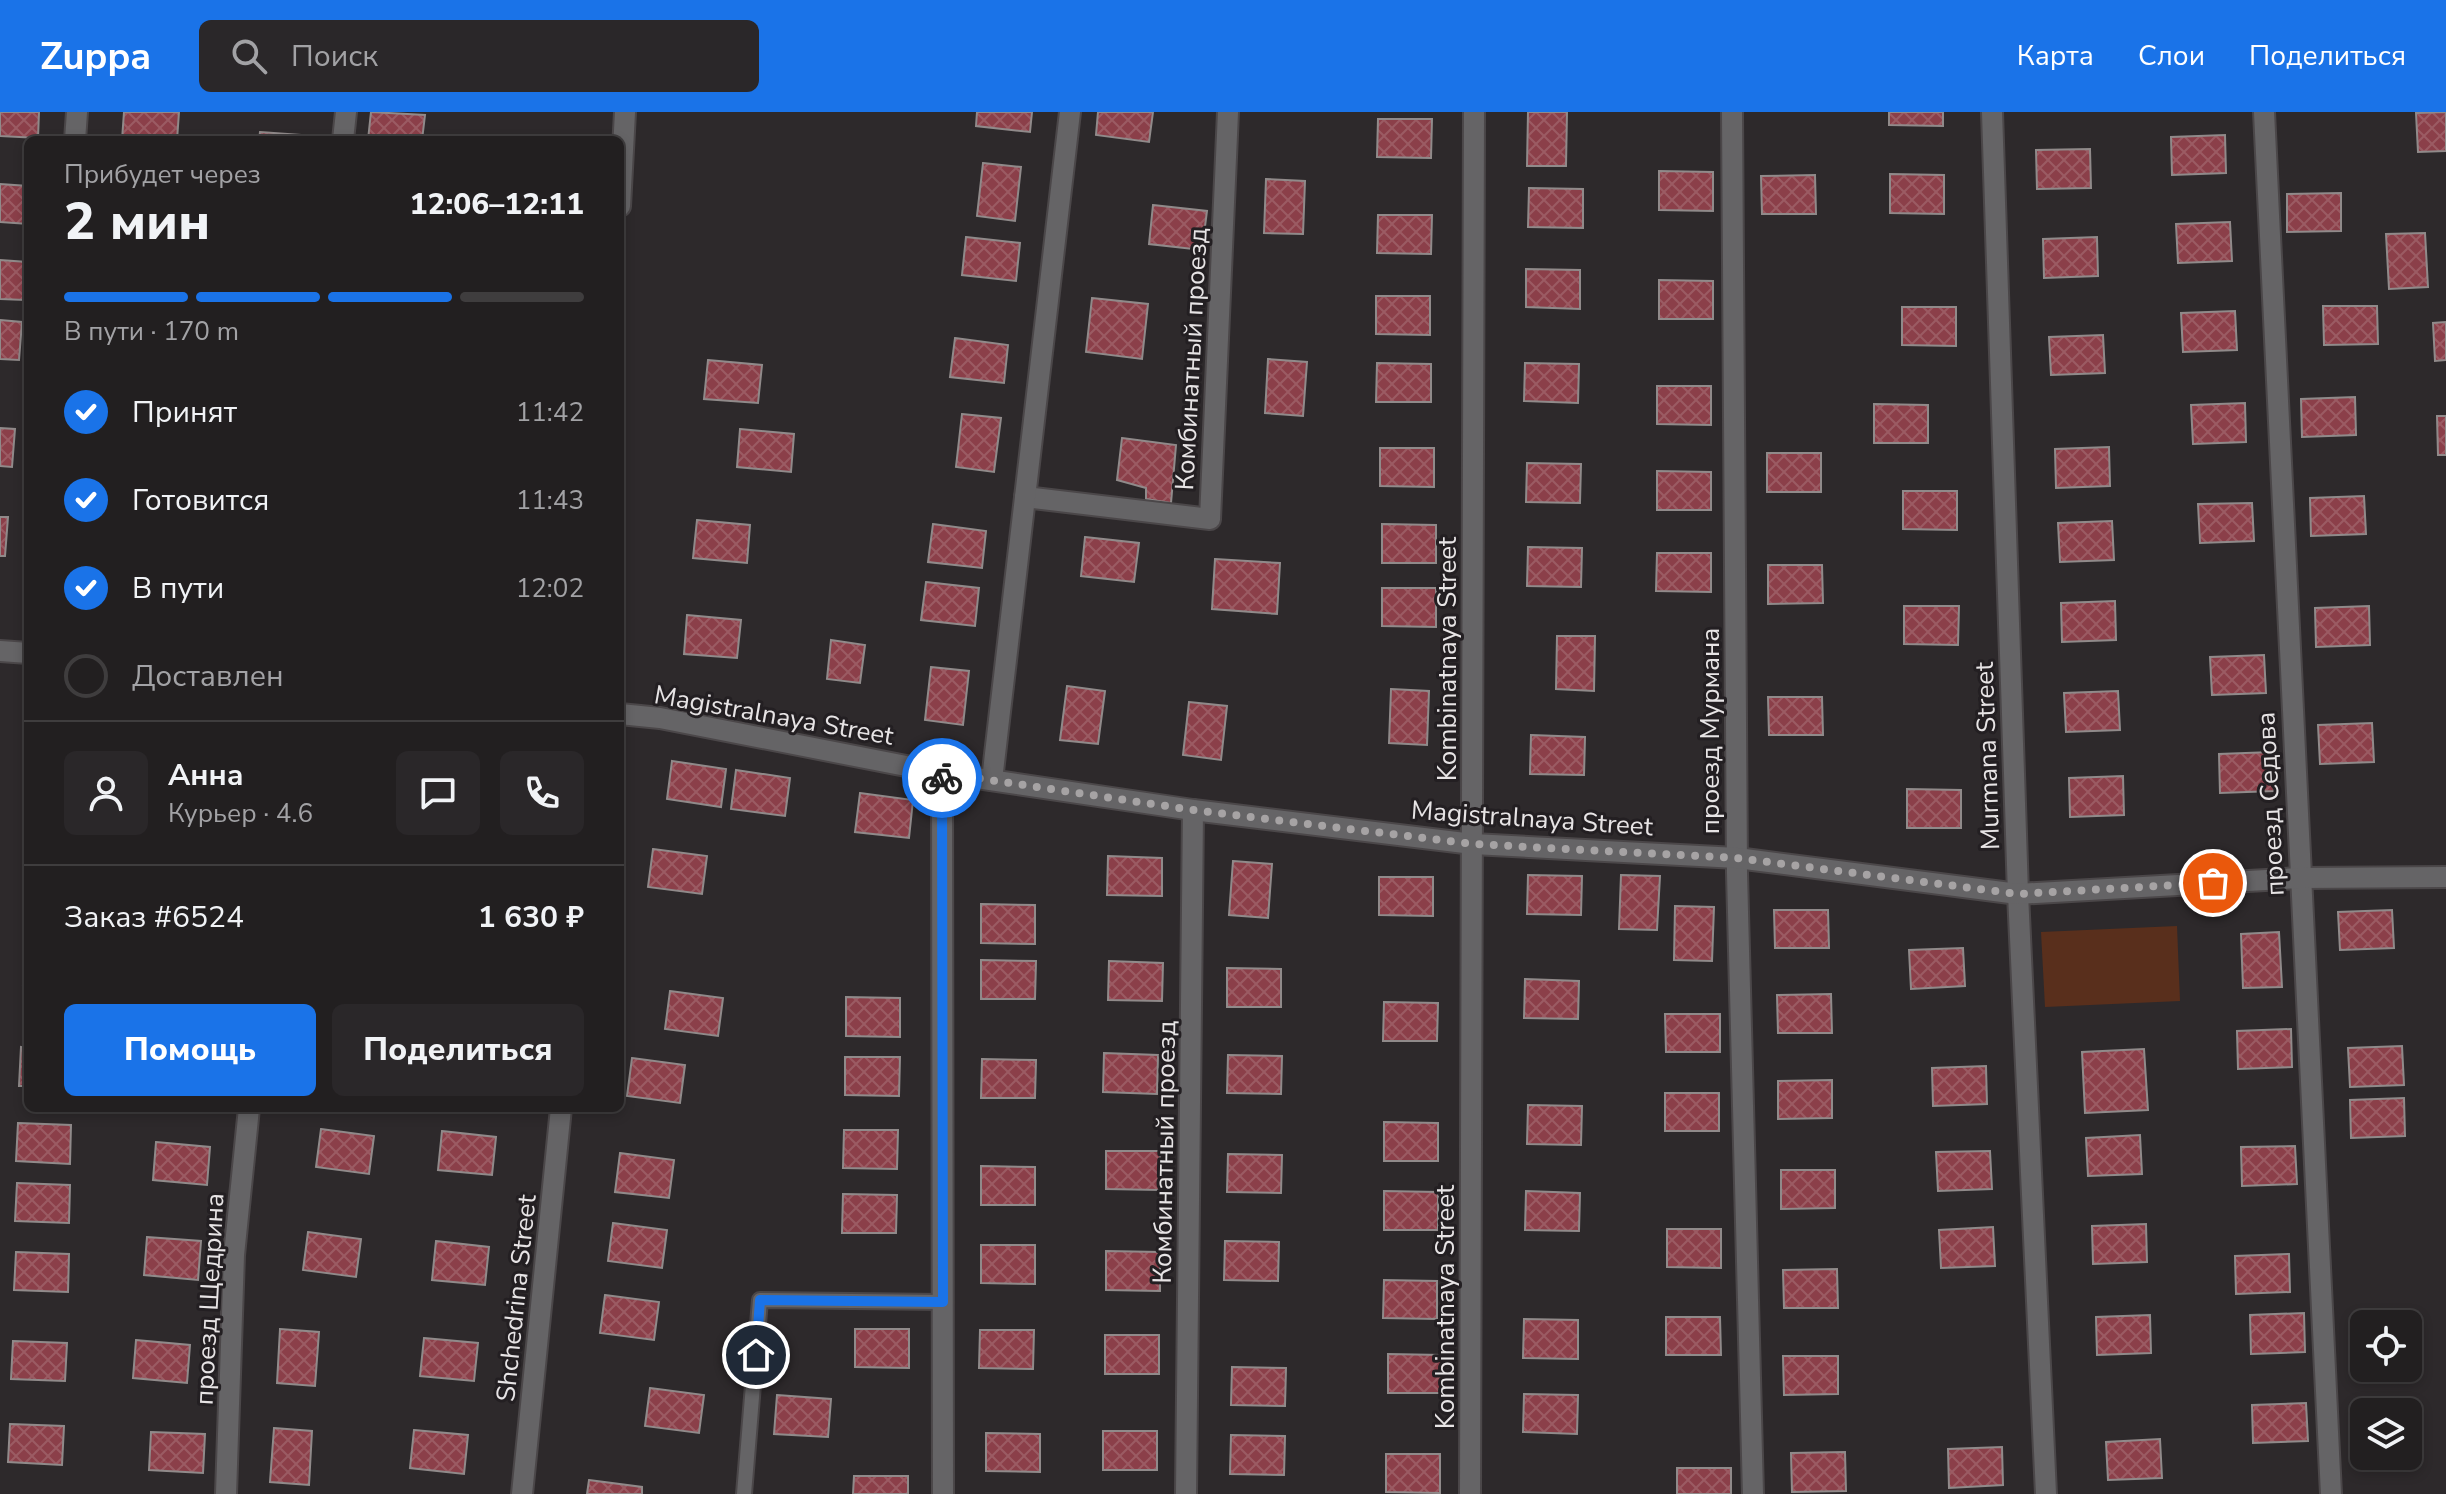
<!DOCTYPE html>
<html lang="ru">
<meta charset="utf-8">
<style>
:root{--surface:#221f20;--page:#2a2729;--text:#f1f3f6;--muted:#a2a2a5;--line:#3f3d3e;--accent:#1a73e8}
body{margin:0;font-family:"Nunito Sans",sans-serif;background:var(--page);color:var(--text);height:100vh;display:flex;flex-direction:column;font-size:30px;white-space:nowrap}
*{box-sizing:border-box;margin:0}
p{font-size:26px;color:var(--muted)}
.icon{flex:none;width:44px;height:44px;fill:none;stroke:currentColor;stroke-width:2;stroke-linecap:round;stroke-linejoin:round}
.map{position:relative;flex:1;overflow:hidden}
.panel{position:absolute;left:24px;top:24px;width:600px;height:976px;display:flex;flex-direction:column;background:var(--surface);border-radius:12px;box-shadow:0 4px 12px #0003,0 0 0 2px var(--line)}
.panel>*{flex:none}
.controls{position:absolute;left:2350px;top:1198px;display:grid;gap:16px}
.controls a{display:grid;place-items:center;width:72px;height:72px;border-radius:12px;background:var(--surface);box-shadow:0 4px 12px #0003,0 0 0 2px var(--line);font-size:40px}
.pin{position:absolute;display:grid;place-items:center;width:68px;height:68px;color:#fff;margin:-34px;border:4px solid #fff;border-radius:50%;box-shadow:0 2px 8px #0007}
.courier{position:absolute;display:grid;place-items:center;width:80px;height:80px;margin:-40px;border:6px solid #1a73e8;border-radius:50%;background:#fff;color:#222;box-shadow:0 2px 10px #0007}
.summary em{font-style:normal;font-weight:800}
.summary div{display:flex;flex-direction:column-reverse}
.summary{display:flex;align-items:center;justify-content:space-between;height:136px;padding:0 40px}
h1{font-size:52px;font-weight:800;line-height:60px}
.bar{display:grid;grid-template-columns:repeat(4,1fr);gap:12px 8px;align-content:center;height:96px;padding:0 40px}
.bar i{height:10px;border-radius:6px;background:var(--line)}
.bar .on{background:var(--accent)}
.bar p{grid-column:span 4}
.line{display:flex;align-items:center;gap:20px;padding:0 40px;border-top:2px solid var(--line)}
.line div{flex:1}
.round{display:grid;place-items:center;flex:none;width:84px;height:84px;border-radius:12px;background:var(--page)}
ol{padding:0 40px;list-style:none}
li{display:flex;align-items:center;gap:24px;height:88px}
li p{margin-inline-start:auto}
li .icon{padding:8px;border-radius:50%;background:var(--accent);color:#fff;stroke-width:4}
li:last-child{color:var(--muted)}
li i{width:44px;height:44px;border:4px solid var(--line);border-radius:50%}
.action{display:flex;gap:16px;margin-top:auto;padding:16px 40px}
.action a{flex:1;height:92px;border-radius:12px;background:var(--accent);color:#fff;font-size:32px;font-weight:800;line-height:92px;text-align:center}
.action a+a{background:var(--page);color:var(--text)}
header{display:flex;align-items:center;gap:48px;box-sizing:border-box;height:112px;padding:0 40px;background:var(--accent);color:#fff}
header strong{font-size:38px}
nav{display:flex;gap:44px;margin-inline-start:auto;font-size:28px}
.search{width:560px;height:72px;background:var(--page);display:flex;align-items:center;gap:20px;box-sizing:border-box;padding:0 28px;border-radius:12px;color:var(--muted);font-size:30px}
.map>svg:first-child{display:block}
.green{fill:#592f1c}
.building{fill:url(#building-cross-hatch);stroke:#908a8a;stroke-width:2}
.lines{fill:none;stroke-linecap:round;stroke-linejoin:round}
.lane-casing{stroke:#4b4749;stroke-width:18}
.street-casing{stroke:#4b4749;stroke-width:24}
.lane{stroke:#656466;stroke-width:14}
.street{stroke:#656466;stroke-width:20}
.done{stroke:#a6a3a4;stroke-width:8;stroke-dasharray:0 14.4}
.route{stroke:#1a73e8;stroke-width:10}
.labels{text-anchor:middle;stroke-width:6;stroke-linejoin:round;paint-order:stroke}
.street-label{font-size:26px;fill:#e7e4e5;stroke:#231f22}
</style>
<header>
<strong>Zuppa</strong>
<div class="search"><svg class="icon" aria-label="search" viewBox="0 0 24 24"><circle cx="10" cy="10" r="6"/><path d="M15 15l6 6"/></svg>Поиск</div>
<nav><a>Карта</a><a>Слои</a><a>Поделиться</a></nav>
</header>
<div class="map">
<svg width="2446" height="1382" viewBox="0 0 2446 1382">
<defs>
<pattern id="building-cross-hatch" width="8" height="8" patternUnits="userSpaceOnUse" patternTransform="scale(2)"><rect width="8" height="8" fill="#8b3f49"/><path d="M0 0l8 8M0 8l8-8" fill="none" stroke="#9b5b63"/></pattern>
</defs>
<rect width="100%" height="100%" fill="#2d292b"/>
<!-- green -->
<path class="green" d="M2177 814 2180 889 2045 895 2041 820Z"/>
<!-- building -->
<g class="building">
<path d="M0 0H39L38 26 0 24Z"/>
<path d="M124 0H179L177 28H122Z"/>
<path d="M371 0 425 3 422 28H368Z"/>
<path d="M977 0H1032L1030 20 976 14Z"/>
<path d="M1098 0H1153L1149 30 1096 23Z"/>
<path d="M1528 0H1567L1566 54H1527Z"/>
<path d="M1889 0H1943V14L1889 13Z"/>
<path d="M2446 0V39L2418 40 2416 1Z"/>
<path d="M1378 7H1432L1431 46 1377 45Z"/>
<path d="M260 20 314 24 313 28H259Z"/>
<path d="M2225 23 2226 61 2172 63 2171 25Z"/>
<path d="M526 25 567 28H526Z"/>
<path d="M2090 37 2091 76 2037 77 2036 38Z"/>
<path d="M983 51 1021 55 1015 109 977 104Z"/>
<path d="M1659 59 1713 60V99L1659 98Z"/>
<path d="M1890 62 1944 63V102L1890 101Z"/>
<path d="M1815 63 1816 102H1762L1761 64Z"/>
<path d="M1266 67 1305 69 1303 122 1264 121Z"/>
<path d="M0 72 28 74V112L0 110Z"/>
<path d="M1529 76 1583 77V116L1528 115Z"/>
<path d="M2341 81V119L2287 120V82Z"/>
<path d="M1153 93 1207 99 1202 138 1149 132Z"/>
<path d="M1378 103H1432L1431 142 1377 141Z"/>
<path d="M2230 110 2232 149 2178 151 2176 112Z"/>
<path d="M2425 121 2428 175 2389 177 2386 122Z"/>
<path d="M966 125 1020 131 1016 169 962 163Z"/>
<path d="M2097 125 2098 164 2044 166 2043 127Z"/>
<path d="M0 148 27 150 25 188 0 187Z"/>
<path d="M1526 157 1580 158V197L1526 195Z"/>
<path d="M1659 168 1713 169V207H1659Z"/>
<path d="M1376 184H1430V223L1376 222Z"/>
<path d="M1092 186 1148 192 1142 247 1086 240Z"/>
<path d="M2323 194H2377L2378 232 2324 233Z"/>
<path d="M1902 195H1956V234L1902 233Z"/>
<path d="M2235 199 2237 238 2183 240 2181 201Z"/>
<path d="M0 208 22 210 19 248 0 247Z"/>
<path d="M2446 210V248L2435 249 2433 211Z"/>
<path d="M2103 223 2105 261 2051 263 2049 225Z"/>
<path d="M955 226 1008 233 1004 271 950 265Z"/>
<path d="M1268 247 1307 250 1303 304 1265 301Z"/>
<path d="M708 248 762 253 758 291 704 287Z"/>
<path d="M1377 251 1431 252V290H1376Z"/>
<path d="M1525 251 1579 252 1578 291 1524 289Z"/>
<path d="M1657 274H1711V313L1657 312Z"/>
<path d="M2355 285 2356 323 2302 325 2301 287Z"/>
<path d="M2245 291 2246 330 2193 332 2191 293Z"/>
<path d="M1874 292 1928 293V331H1874Z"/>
<path d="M962 302 1001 306 994 360 956 355Z"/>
<path d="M2437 304H2446V343H2438Z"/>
<path d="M0 316 15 317 12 355 0 354Z"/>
<path d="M740 317 794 322 791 360 737 355Z"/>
<path d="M1122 326 1176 333 1171 391 1146 387V376L1117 368Z"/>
<path d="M2109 335 2110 374 2056 376 2055 337Z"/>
<path d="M1380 336H1434V375L1380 374Z"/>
<rect x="1767" y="341" width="54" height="39"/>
<path d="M1527 351 1581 352 1580 391 1526 390Z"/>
<path d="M1657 359 1711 360V398H1657Z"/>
<path d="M1903 379H1957V418L1903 417Z"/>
<path d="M2364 384 2366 422 2311 424 2310 386Z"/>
<path d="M2252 391 2254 429 2200 431 2198 392Z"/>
<path d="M0 405H8L5 444H0Z"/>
<path d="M697 408 750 413 747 451 693 446Z"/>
<path d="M2112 409 2114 448 2060 450 2058 411Z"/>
<path d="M933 412 986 419 982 456 928 450Z"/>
<path d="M1382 412 1436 413V451H1382Z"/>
<path d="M1085 425 1139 431 1134 470 1081 464Z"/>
<path d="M1528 435 1582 436 1581 475 1527 474Z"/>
<path d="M1657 441H1711V480L1656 479Z"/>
<path d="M1215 447 1280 451 1277 502 1212 497Z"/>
<path d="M1768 453H1822L1823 491 1768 492Z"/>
<path d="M926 470 979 476 975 514 921 508Z"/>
<path d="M1382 476H1436V515L1382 514Z"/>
<path d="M2115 489 2116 528 2062 530 2061 491Z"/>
<path d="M1904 494H1959L1958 533 1904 532Z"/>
<path d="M2369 494 2370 533 2316 535 2315 496Z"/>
<path d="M687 503 741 508 737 546 684 542Z"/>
<path d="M1557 524H1595L1594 579 1556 577Z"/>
<path d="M831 528 865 533 860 571 827 567Z"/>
<path d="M2264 543 2266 581 2212 583 2210 545Z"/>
<path d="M931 555 969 559 963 613 925 608Z"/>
<path d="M1067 574 1105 579 1098 632 1060 628Z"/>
<path d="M1391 577 1429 579 1427 633 1389 631Z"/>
<path d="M2118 579 2120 618 2066 620 2064 581Z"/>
<path d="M1768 585H1822L1823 623H1769Z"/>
<path d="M1189 590 1227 594 1221 648 1183 643Z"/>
<path d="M2372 611 2374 650 2320 652 2318 613Z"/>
<path d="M1531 623 1585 625 1584 663 1530 662Z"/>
<path d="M2272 640 2274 679 2220 681 2219 642Z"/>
<path d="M672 649 726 657 721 695 667 687Z"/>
<path d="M736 658 790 666 785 704 731 697Z"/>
<path d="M2123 664 2124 703 2070 705 2069 666Z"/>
<path d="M1907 677 1961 678V716H1907Z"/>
<path d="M860 681 913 688 909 726 855 720Z"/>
<path d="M653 737 707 744 702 782 648 775Z"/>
<path d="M1108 744 1162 746V784L1107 783Z"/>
<path d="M1233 749 1272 752 1268 806 1229 803Z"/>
<path d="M1528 763 1582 764 1581 803 1527 802Z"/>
<path d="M1621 763 1660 764 1657 818 1619 817Z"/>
<path d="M1379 765H1433V804L1379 803Z"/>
<path d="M981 792 1035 793V832L981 831Z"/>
<path d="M1675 794 1714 795 1712 849 1674 848Z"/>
<path d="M1774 798H1828L1829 836H1775Z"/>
<path d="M2392 798 2394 836 2340 838 2338 800Z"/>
<path d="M2279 820 2282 875 2243 876 2241 822Z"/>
<path d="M25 835H28V873H23Z"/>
<path d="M1963 836 1965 874 1911 877 1909 838Z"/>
<path d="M981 848 1036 849 1035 887H981Z"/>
<path d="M1109 849 1163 851 1162 889 1108 888Z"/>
<path d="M1227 856 1281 857V895H1227Z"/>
<path d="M1525 867 1579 869 1578 907 1524 906Z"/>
<path d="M670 879 723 886 718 924 665 917Z"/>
<path d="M1831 882 1832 921H1778L1777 883Z"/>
<path d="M846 885 900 886V925L846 924Z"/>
<path d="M1384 890 1438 891 1437 929H1383Z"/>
<path d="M1665 902H1720V940H1666Z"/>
<path d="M2291 917 2292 955 2238 957 2237 919Z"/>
<path d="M2402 934 2404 973 2350 975 2348 936Z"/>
<path d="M21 935 28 936V974H19Z"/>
<path d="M2144 937 2148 998 2085 1001 2082 940Z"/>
<path d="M1104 941 1158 943 1157 982 1103 980Z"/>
<path d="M1228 943 1282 944 1281 982 1227 981Z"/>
<path d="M845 945H900L899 984 845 983Z"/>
<path d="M632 946 685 953 680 991 627 984Z"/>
<path d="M982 947 1036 948 1035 986H981Z"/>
<path d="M1986 954 1987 992 1933 994 1932 956Z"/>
<path d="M1832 968V1006L1778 1007V969Z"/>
<rect x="1665" y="981" width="54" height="38"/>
<path d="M2404 986 2405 1024 2351 1026 2350 988Z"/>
<path d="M1528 993 1582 994 1581 1033 1527 1032Z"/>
<path d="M1384 1010 1438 1011V1049H1384Z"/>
<path d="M18 1011 71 1013 70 1052 16 1049Z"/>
<path d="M321 1017 374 1024 369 1062 316 1055Z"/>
<path d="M844 1018H898L897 1057 843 1056Z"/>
<path d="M442 1019 496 1025 492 1063 438 1058Z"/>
<path d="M2140 1023 2142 1062 2088 1064 2086 1026Z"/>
<path d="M156 1030 210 1035 207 1073 153 1068Z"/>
<path d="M2295 1034 2297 1072 2242 1074 2241 1035Z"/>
<path d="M1106 1039H1160V1078L1106 1077Z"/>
<path d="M1990 1039 1992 1077 1938 1079 1936 1040Z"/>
<path d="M620 1041 674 1048 669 1086 615 1080Z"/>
<path d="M1228 1042 1282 1043 1281 1081 1227 1080Z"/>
<path d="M981 1054 1035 1055V1093H981Z"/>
<path d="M1781 1058H1835V1096L1781 1097Z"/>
<path d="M17 1071 70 1073 69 1111 15 1109Z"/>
<path d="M1384 1079 1438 1080V1118H1384Z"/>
<path d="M1526 1079 1580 1081 1579 1119 1525 1118Z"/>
<path d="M843 1082 897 1083 896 1121H842Z"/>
<path d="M613 1111 667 1118 662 1156 608 1149Z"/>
<path d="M2146 1112 2147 1150 2093 1152 2092 1114Z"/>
<path d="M1993 1115 1995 1154 1941 1156 1939 1118Z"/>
<path d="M1667 1117H1721V1156L1667 1155Z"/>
<path d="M308 1120 361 1127 356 1165 303 1158Z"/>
<path d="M147 1125 201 1129 198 1168 144 1163Z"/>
<path d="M436 1129 489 1135 485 1173 432 1168Z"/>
<path d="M1225 1129 1279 1130 1278 1169 1224 1168Z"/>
<path d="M981 1133H1035V1172L981 1171Z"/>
<path d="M1106 1139 1160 1140V1179L1106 1178Z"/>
<path d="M16 1140 69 1142 68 1180 14 1178Z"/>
<path d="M2289 1142 2290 1180 2236 1182 2235 1144Z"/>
<path d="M1837 1157 1838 1196H1784L1783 1158Z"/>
<path d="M1384 1168 1437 1169V1207L1383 1206Z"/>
<path d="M605 1183 659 1190 654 1228 600 1221Z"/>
<path d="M2304 1201 2305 1240 2251 1242 2250 1203Z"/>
<path d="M2412 1201 2413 1239H2408V1212H2364V1241H2359L2358 1203Z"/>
<path d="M2150 1203 2151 1241 2097 1243 2096 1205Z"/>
<path d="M1666 1205H1720L1721 1243H1666Z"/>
<path d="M1524 1207 1578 1208V1247L1523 1246Z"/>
<path d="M280 1217 319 1220 315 1274 277 1271Z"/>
<path d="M855 1217H909V1256L855 1255Z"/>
<path d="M980 1218H1034L1033 1257 979 1256Z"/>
<rect x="1105" y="1223" width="54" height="39"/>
<path d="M424 1226 478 1231 474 1269 420 1264Z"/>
<path d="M136 1228 190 1233 187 1271 133 1266Z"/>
<path d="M13 1229 67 1231 65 1269 11 1267Z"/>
<path d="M1388 1242 1442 1243V1281H1388Z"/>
<path d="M1783 1244H1838V1282L1784 1283Z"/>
<path d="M1232 1255 1286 1256 1285 1294 1231 1293Z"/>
<path d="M650 1276 704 1283 699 1321 645 1314Z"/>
<path d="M1524 1282 1578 1283 1577 1322 1523 1320Z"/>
<path d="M777 1283 831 1287 828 1325 774 1322Z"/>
<path d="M2306 1291 2308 1329 2253 1331 2252 1293Z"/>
<path d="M2414 1297 2416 1336 2408 1337V1300H2364V1338H2361L2360 1299Z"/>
<path d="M10 1312 64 1314 62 1353 8 1350Z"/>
<path d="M274 1316 312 1319 309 1373 270 1370Z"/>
<path d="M414 1318 468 1323 464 1362 410 1356Z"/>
<rect x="1103" y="1319" width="54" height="39"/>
<path d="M151 1320 205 1322 203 1361 149 1358Z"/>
<path d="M986 1321 1040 1322V1360L986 1359Z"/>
<path d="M1231 1323 1285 1324 1284 1363 1230 1362Z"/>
<path d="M2160 1327 2162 1366 2108 1368 2106 1330Z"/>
<path d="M2002 1335 2003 1373 1949 1376 1948 1337Z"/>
<path d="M1845 1340 1846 1379 1792 1380 1791 1341Z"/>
<path d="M1386 1342H1440V1381L1386 1380Z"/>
<rect x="1677" y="1356" width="54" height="26"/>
<path d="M854 1364H908V1382H853Z"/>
<path d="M589 1368 642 1375V1382H587Z"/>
</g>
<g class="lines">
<!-- lane casing -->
<g class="lane-casing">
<path id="lane" d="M744 1382 760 1188 943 1190"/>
</g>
<!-- street casing -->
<g class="street-casing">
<g id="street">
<path d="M1732 0 1737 761 1753 1382"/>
<path d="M1992 0 2018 782 2046 1382"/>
<path d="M2264 0 2331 1382"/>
<path d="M75 28 77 0"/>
<path d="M343 28 346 0"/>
<path d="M620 94 625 0"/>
<path d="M1025 385 1210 407 1228 0"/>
<path d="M0 539 28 541"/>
<path d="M620 602 660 606 942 661 1193 698 1473 732 1737 746 2018 782 2300 766 2446 765"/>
<path d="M942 661 943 1382"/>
<path d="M992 668 1070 0"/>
<path d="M226 1382 234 1143 249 996"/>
<path d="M522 1382 561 996"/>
<path d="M1186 1382 1193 698"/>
<path d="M1470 1382 1474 0"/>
</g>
</g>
<!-- lane -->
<use href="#lane" class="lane"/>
<!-- street -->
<use href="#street" class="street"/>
</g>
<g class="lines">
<!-- done -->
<path class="done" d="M942 666V661L1193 698 1473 732 1737 746 2018 782 2213 771"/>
<!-- route -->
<path class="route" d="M756 1243 760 1188 943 1190 942 666"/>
</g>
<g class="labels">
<!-- street labels -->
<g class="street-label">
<text transform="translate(1191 247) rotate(-87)" y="9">Комбинатный проезд</text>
<text transform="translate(1447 547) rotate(-90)" y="9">Kombinatnaya Street</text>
<text transform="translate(774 603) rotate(10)" y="9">Magistralnaya Street</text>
<text transform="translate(1710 619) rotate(-90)" y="9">проезд Мурмана</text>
<text transform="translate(1987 644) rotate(-92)" y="9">Murmana Street</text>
<text transform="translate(2270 692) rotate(-93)" y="9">проезд Седова</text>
<text transform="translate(1532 706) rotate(4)" y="9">Magistralnaya Street</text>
<text transform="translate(1164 1040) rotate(-89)" y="9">Комбинатный проезд</text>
<text transform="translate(516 1186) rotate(-84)" y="9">Shchedrina Street</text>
<text transform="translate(209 1187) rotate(-87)" y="9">проезд Щедрина</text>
<text transform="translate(1445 1195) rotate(-90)" y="9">Kombinatnaya Street</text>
</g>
</g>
</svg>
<div class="controls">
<a><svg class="icon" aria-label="locate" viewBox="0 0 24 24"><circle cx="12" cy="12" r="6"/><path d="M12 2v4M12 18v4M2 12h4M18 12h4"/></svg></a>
<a><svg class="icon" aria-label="layers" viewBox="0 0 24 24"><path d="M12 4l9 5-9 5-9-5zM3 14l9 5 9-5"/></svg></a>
</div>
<div class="pin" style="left:2213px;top:771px;background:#ea580c"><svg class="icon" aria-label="bag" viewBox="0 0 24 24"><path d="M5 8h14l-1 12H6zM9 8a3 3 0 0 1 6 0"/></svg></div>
<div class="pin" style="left:756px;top:1243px;background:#1f2937"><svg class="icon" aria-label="home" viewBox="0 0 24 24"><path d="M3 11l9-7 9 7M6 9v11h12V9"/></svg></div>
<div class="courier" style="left:942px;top:666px"><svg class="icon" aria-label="bike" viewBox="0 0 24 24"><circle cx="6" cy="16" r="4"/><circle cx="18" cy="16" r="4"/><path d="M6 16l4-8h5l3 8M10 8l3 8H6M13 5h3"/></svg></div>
<section class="panel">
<div class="summary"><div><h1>2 мин</h1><p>Прибудет через</p></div><em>12:06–12:11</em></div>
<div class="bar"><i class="on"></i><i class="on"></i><i class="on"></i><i></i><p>В пути · 170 m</p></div>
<ol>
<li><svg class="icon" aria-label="check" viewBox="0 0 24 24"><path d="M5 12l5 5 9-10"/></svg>Принят<p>11:42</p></li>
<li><svg class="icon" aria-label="check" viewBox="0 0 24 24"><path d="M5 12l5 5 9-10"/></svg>Готовится<p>11:43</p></li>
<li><svg class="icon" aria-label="check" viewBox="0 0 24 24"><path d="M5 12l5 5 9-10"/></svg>В пути<p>12:02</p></li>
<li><i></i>Доставлен</li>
</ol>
<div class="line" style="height:144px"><a class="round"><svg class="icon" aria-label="person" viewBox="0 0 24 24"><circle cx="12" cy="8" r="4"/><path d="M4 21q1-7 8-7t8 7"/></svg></a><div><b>Анна</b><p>Курьер · 4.6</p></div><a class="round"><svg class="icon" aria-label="chat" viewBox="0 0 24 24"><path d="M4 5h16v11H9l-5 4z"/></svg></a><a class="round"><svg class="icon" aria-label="phone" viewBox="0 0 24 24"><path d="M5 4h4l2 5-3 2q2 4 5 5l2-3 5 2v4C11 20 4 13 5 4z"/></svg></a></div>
<div class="line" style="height:104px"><div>Заказ #6524</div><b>1 630 ₽</b></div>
<div class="action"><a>Помощь</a><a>Поделиться</a></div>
</section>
</div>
